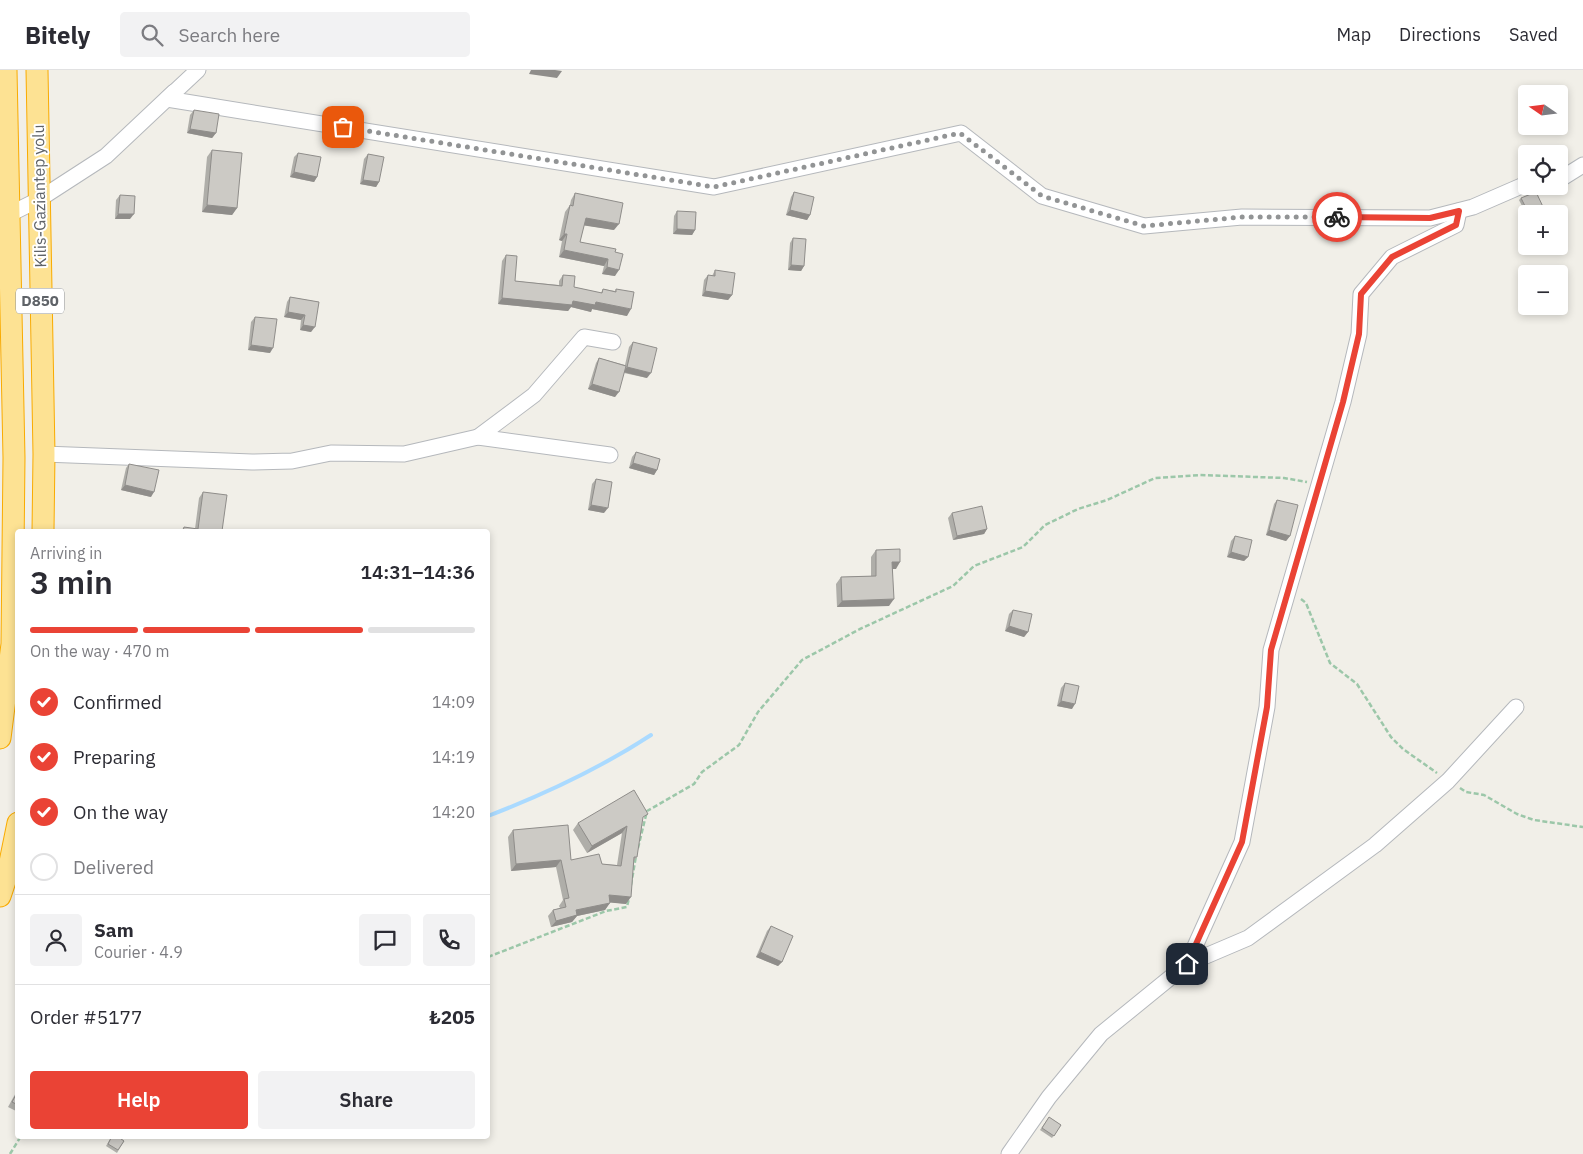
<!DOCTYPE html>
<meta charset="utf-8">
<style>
:root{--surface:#fff;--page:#f2f2f3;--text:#2b2b33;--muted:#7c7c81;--line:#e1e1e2;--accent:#ea4335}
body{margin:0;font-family:"IBM Plex Sans",sans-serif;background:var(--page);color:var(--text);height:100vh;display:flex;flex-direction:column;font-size:19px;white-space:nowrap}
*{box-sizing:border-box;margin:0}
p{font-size:16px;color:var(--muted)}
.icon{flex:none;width:28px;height:28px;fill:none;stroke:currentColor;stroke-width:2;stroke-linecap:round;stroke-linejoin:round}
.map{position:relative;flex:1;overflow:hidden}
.sheet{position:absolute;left:15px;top:459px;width:475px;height:610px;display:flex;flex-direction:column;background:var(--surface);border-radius:5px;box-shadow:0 2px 8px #0003}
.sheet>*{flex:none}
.needle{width:32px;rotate:284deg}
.buttons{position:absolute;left:1518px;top:15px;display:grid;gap:10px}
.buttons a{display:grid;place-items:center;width:50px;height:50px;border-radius:5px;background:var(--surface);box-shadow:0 2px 8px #0003;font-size:25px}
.pin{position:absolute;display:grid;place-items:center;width:42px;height:42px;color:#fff;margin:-21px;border-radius:10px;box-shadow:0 2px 8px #0006}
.courier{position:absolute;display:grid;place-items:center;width:50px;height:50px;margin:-25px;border:4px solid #ea4335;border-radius:50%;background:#fff;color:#222;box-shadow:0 1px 6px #0007}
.headline em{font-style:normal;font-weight:600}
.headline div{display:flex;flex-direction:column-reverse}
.headline{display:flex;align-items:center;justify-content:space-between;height:85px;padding:0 15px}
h1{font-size:32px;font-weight:600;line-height:38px}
.bar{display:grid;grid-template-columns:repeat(4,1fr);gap:8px 5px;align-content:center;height:60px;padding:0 15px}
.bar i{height:6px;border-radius:4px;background:var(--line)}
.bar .on{background:var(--accent)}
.bar p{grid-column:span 4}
.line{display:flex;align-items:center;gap:12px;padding:0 15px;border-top:1px solid var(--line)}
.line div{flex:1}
.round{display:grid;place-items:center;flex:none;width:52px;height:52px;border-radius:5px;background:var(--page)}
ol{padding:0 15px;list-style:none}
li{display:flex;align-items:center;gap:15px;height:55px}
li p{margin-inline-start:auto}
li .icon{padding:5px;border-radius:50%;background:var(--accent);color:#fff;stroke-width:4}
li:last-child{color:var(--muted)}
li i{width:28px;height:28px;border:2px solid var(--line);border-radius:50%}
.button{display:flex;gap:10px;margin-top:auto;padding:10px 15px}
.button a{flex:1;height:58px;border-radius:5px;background:var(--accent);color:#fff;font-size:20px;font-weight:600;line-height:58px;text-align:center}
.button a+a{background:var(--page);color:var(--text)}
header{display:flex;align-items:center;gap:30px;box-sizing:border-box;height:70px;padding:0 25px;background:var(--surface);border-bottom:1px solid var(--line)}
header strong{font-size:24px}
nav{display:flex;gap:28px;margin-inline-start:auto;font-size:18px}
.search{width:350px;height:45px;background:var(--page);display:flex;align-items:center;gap:12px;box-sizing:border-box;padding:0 18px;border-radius:5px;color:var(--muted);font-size:19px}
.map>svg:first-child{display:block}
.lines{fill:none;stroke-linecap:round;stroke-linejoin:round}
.stream{stroke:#aadaff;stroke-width:4}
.minor-casing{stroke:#b5b8bc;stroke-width:17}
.highway-casing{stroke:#f9ab00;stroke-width:23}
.path{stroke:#9cc7a9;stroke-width:2.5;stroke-dasharray:5 2.5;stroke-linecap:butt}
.minor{stroke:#fff;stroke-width:15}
.highway{stroke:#fde293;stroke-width:21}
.wall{fill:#afaea9}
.shaded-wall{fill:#8f8d8a}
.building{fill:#cccac5;stroke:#8f8d8a}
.done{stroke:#929495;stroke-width:5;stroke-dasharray:0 9}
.route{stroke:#ea4335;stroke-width:6}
.labels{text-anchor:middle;stroke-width:4;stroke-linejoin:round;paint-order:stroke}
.shield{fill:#fff;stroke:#8f9295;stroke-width:1}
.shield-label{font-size:15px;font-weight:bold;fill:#5f6368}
.street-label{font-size:16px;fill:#5f6368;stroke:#fff}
</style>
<header>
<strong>Bitely</strong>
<div class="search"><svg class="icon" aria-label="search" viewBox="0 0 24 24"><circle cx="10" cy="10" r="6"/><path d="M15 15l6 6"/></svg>Search here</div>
<nav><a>Map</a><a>Directions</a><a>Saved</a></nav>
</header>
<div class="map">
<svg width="1583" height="1084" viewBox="0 0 1583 1084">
<rect width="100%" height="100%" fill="#f1efe8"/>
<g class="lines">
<!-- stream -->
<path class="stream" d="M488 746C545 724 599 699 651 665"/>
<!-- minor casing -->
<g class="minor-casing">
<g id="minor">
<path d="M198 0 167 29 714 117 961 63 1042 126 1144 156 1242 147 1430 148 1473 137 1526 114"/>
<path d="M1559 110 1583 95"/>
<path d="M2 148 38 130 106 86 174 22"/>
<path d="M478 367 534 325 584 267 613 272"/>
<path d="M44 384 252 392 292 391 331 383 404 384 478 367 610 385"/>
<path d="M1187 894 1248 868 1375 775 1448 711 1516 637"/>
<path d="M1009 1084 1049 1027 1101 964 1187 894 1242 772 1267 637 1271 580 1343 332 1359 264 1361 224 1392 187 1456 155 1459 141"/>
</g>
</g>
<!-- highway casing -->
<g class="highway-casing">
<g id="highway">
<path d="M37 0 44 384 43 461"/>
<path d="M0 668 12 574 14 388 6 0"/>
<path d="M0 826 8 802 18 753"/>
</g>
</g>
<!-- path -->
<g class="path">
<path d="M1301 529 1306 533 1330 593 1357 614 1391 667 1403 679 1437 703"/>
<path d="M1460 718 1466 722 1484 725 1517 744 1534 750 1583 757"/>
<path d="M638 778 647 741 694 714 702 702 739 675 758 642 802 590 860 559 953 516 974 496 1023 477 1045 455 1078 439 1107 430 1155 408 1200 405 1284 408 1307 412"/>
<path d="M631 815 636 786"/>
<path d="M488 887 606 841 627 837 629 828"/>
<path d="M10 1084 21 1066"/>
</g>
<!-- minor -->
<use href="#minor" class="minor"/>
<!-- highway -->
<use href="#highway" class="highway"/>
</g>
<!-- wall -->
<g class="wall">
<path d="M194 40 216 63 212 68 187 63 190 45Z"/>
<path d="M212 80 237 138 232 145 202 142 207 87Z"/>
<path d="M298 83 317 107 314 112 290 107 294 87Z"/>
<path d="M368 84 379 112 376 117 360 114 364 89Z"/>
<path d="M794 122 810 145 807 150 786 145 791 127Z"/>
<path d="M575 123 614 160 584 155 580 172 615 182V206L602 204 604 196 559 187 562 171 559 170 565 142 570 135 571 130Z"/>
<path d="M120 125 130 149H115L116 130Z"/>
<path d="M1521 128 1544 143 1526 144 1519 130Z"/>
<path d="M677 141 695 160 692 165 673 164 674 146Z"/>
<path d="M793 168 804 196 801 201 788 200 790 173Z"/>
<path d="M506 185 515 211 559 215V211L563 205 574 217 601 223 603 219 615 221 616 219 627 246 592 239 591 242 571 237 568 241 498 234 502 191Z"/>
<path d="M715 200 732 225 728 230 702 226 704 210 708 205 712 206Z"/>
<path d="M290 227 319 232 311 262 300 260 301 250 284 247 287 232Z"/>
<path d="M255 247 270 283 248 280 251 252Z"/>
<path d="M633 272 647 308 624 303 615 327 588 319 596 293 599 288 625 295 629 277Z"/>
<path d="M636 382 657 400 654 405 629 398 632 387Z"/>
<path d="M129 394 151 427 121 420 126 398Z"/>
<path d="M596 409 604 443 588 440 592 414Z"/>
<path d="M203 422 222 461H181L184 457 195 459 199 428Z"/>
<path d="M1277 430 1290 466 1286 471 1266 465 1274 434Z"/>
<path d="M952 443 987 459 984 464 953 470 948 448Z"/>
<path d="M1235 466 1248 487 1244 491 1227 487 1231 471Z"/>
<path d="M876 480 896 499H893L889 536 837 537 836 514 841 507 871 506V487Z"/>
<path d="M1013 540 1028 562 1024 567 1005 561 1009 544Z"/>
<path d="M1065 613 1072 639 1057 636 1061 618Z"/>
<path d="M642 751 637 787 633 792 626 834 610 832 605 840 577 846 572 852 551 857 548 846 553 840 560 838 559 836 563 830 556 797 511 801 508 767 513 760 571 790 602 794 617 795 622 763 587 783 573 760 578 753Z"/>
<path d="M771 856 782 892 778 896 756 887 767 861Z"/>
<path d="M18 1019V1042L8 1037Z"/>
<path d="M1049 1047 1061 1055 1052 1068 1040 1060Z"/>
<path d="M112 1066 124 1071 117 1083 106 1076Z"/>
</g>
<!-- shaded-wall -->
<g class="shaded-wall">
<path d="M531 0H555L562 1 557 8 529 4Z"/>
<path d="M190 59 216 63 212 68 187 63Z"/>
<path d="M294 102 317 107 314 112 290 107Z"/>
<path d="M363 110 379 112 376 117 360 114Z"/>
<path d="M207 135 237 138 232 145 202 142Z"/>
<path d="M790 140 810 145 807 150 786 145Z"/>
<path d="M118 144H134L130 149H115Z"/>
<path d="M586 148 619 154 614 160 581 155Z"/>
<path d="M677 159 695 160 692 165 673 164Z"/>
<path d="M564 164H567L562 171 559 170Z"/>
<path d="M564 180 608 189 604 196 559 187Z"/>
<path d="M791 195 804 196 801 201 788 200Z"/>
<path d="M607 197 619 200 615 206 602 204Z"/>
<path d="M705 221 732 225 728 230 702 226Z"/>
<path d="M502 228 573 231 596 232 631 239 627 246 592 239 591 242 571 237 568 241 498 234Z"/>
<path d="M288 242 305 245 301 250 284 247Z"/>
<path d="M303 255 315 257 311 262 300 260Z"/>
<path d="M251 275 273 278 270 283 248 280Z"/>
<path d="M627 297 651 303 647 308 623 302Z"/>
<path d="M592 314 619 322 615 327 588 319Z"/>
<path d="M633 393 657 400 654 405 629 398Z"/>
<path d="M125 415 154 422 151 427 121 420Z"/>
<path d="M591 435 608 438 604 443 588 440Z"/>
<path d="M987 459 984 464 953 470 957 466Z"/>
<path d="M1269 460 1290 466 1286 471 1266 465Z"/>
<path d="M1231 482 1248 487 1244 491 1227 487Z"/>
<path d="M892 492H900L896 499H888Z"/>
<path d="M894 529 889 536 837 537 842 531Z"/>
<path d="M1009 556 1028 562 1024 567 1005 561Z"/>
<path d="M1061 631 1075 634 1072 639 1057 636Z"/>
<path d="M627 756 622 763 587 783 592 776Z"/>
<path d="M561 790 556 797 511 801 516 794Z"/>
<path d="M609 825 631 827 626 834 604 832Z"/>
<path d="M610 833 605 840 577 846 572 852 551 857 556 851 576 840Z"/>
<path d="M760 882 782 892 778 896 756 887Z"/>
</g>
<!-- building -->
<g class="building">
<path d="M194 40 219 44 216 63 190 59Z"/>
<path d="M212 80 242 83 237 138 207 135Z"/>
<path d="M298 83 321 87 317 107 294 102Z"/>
<path d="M368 84 384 87 379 112 363 110Z"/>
<path d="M794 122 814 127 810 145 790 140Z"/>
<path d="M1536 122 1545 141 1538 144H1529L1521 128Z"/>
<path d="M575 123 623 133 619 154 586 148 580 172 616 179 615 182 623 184 619 200 607 197 608 189 564 180 567 164H564L570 135 573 136Z"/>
<path d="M120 125 135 126 134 144H118Z"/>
<path d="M677 141 696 142 695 160 677 159Z"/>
<path d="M793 168 806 169 804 196 791 195Z"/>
<path d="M506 185 517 186 515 211 562 216 563 205 575 206 574 217 602 223 603 219 616 222V219L634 222 631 239 596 232 595 235 573 231 572 235 502 228Z"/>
<path d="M715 200 735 203 732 225 705 221 708 205 715 206Z"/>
<path d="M290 227 319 232 315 257 303 255 305 245 288 242Z"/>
<path d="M255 247 277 249 273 278 251 275Z"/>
<path d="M633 272 657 278 651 303 627 297Z"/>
<path d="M599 288 626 296 619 322 592 314Z"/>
<path d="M636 382 660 389 657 400 633 393Z"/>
<path d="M129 394 159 400 154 422 125 415Z"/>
<path d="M596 409 612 412 608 438 591 435Z"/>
<path d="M203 422 227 425 222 461H183L184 457 198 459Z"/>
<path d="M1277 430 1298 435 1290 466 1269 460Z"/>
<path d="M982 436 987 459 957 466 952 443Z"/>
<path d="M1235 466 1252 470 1248 487 1231 482Z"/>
<path d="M900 479V492H892L894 529 842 531 841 507 876 506V480Z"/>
<path d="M1013 540 1032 544 1028 562 1009 556Z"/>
<path d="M1065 613 1079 616 1075 634 1061 631Z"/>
<path d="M634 720 648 744 643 747 637 787H634L631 827 609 825 610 833 576 840 577 845 556 851 553 840 566 837 564 829 569 828 561 790 516 794 513 760 568 755 571 790 599 784 602 794 621 796 627 756 592 776 578 753Z"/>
<path d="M771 856 793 866 782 892 760 882Z"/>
<path d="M18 1021V1035L12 1032Z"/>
<path d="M1049 1047 1061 1055 1054 1066 1042 1058Z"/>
<path d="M112 1066H117L124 1071 118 1080 108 1074Z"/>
</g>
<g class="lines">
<!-- done -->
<path class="done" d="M343 57 714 117 960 63 1042 126 1144 156 1242 147H1337"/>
<!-- route -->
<path class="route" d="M1187 894 1242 772 1267 637 1271 580 1343 332 1359 264 1361 224 1392 187 1456 155 1459 141 1430 148 1337 147"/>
</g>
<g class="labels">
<!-- shield labels -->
<rect class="shield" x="16" y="218.5" width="48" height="25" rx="4"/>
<g class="shield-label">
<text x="40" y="236">D850</text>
</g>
<!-- street labels -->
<g class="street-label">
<text transform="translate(39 126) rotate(-91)" y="6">Kilis-Gaziantep yolu</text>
</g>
</g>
</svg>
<div class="buttons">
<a><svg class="needle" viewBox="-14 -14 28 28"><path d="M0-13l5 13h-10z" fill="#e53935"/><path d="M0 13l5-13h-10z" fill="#7c7c81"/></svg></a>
<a><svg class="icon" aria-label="locate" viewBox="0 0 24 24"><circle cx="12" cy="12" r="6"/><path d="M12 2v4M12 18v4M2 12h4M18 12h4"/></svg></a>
<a>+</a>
<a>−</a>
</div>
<div class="pin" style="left:343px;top:57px;background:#ea580c"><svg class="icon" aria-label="bag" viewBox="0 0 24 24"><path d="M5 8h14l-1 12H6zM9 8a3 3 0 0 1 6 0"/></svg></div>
<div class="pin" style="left:1187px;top:894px;background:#1f2937"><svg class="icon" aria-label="home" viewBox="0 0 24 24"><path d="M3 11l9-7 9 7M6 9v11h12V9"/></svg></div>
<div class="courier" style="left:1337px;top:147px"><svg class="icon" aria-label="bike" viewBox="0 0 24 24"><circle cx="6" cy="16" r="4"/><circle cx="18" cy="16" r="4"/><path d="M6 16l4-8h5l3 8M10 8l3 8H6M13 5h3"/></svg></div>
<section class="sheet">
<div class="headline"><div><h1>3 min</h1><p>Arriving in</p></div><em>14:31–14:36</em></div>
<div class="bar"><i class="on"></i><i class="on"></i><i class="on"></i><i></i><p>On the way · 470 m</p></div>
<ol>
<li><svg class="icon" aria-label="check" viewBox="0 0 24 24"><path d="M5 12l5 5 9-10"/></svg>Confirmed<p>14:09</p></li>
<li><svg class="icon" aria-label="check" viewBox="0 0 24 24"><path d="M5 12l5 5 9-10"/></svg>Preparing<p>14:19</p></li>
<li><svg class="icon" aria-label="check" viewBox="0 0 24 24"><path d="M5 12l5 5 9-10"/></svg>On the way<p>14:20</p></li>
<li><i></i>Delivered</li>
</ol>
<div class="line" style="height:90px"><a class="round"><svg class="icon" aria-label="person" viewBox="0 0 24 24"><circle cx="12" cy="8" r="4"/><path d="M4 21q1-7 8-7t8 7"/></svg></a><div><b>Sam</b><p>Courier · 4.9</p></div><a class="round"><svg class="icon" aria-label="chat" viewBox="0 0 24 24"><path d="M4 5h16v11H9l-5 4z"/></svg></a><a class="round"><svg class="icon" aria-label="phone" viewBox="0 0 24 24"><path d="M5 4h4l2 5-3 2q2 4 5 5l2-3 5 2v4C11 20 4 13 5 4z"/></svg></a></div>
<div class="line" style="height:65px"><div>Order #5177</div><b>₺205</b></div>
<div class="button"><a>Help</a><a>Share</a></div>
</section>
</div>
